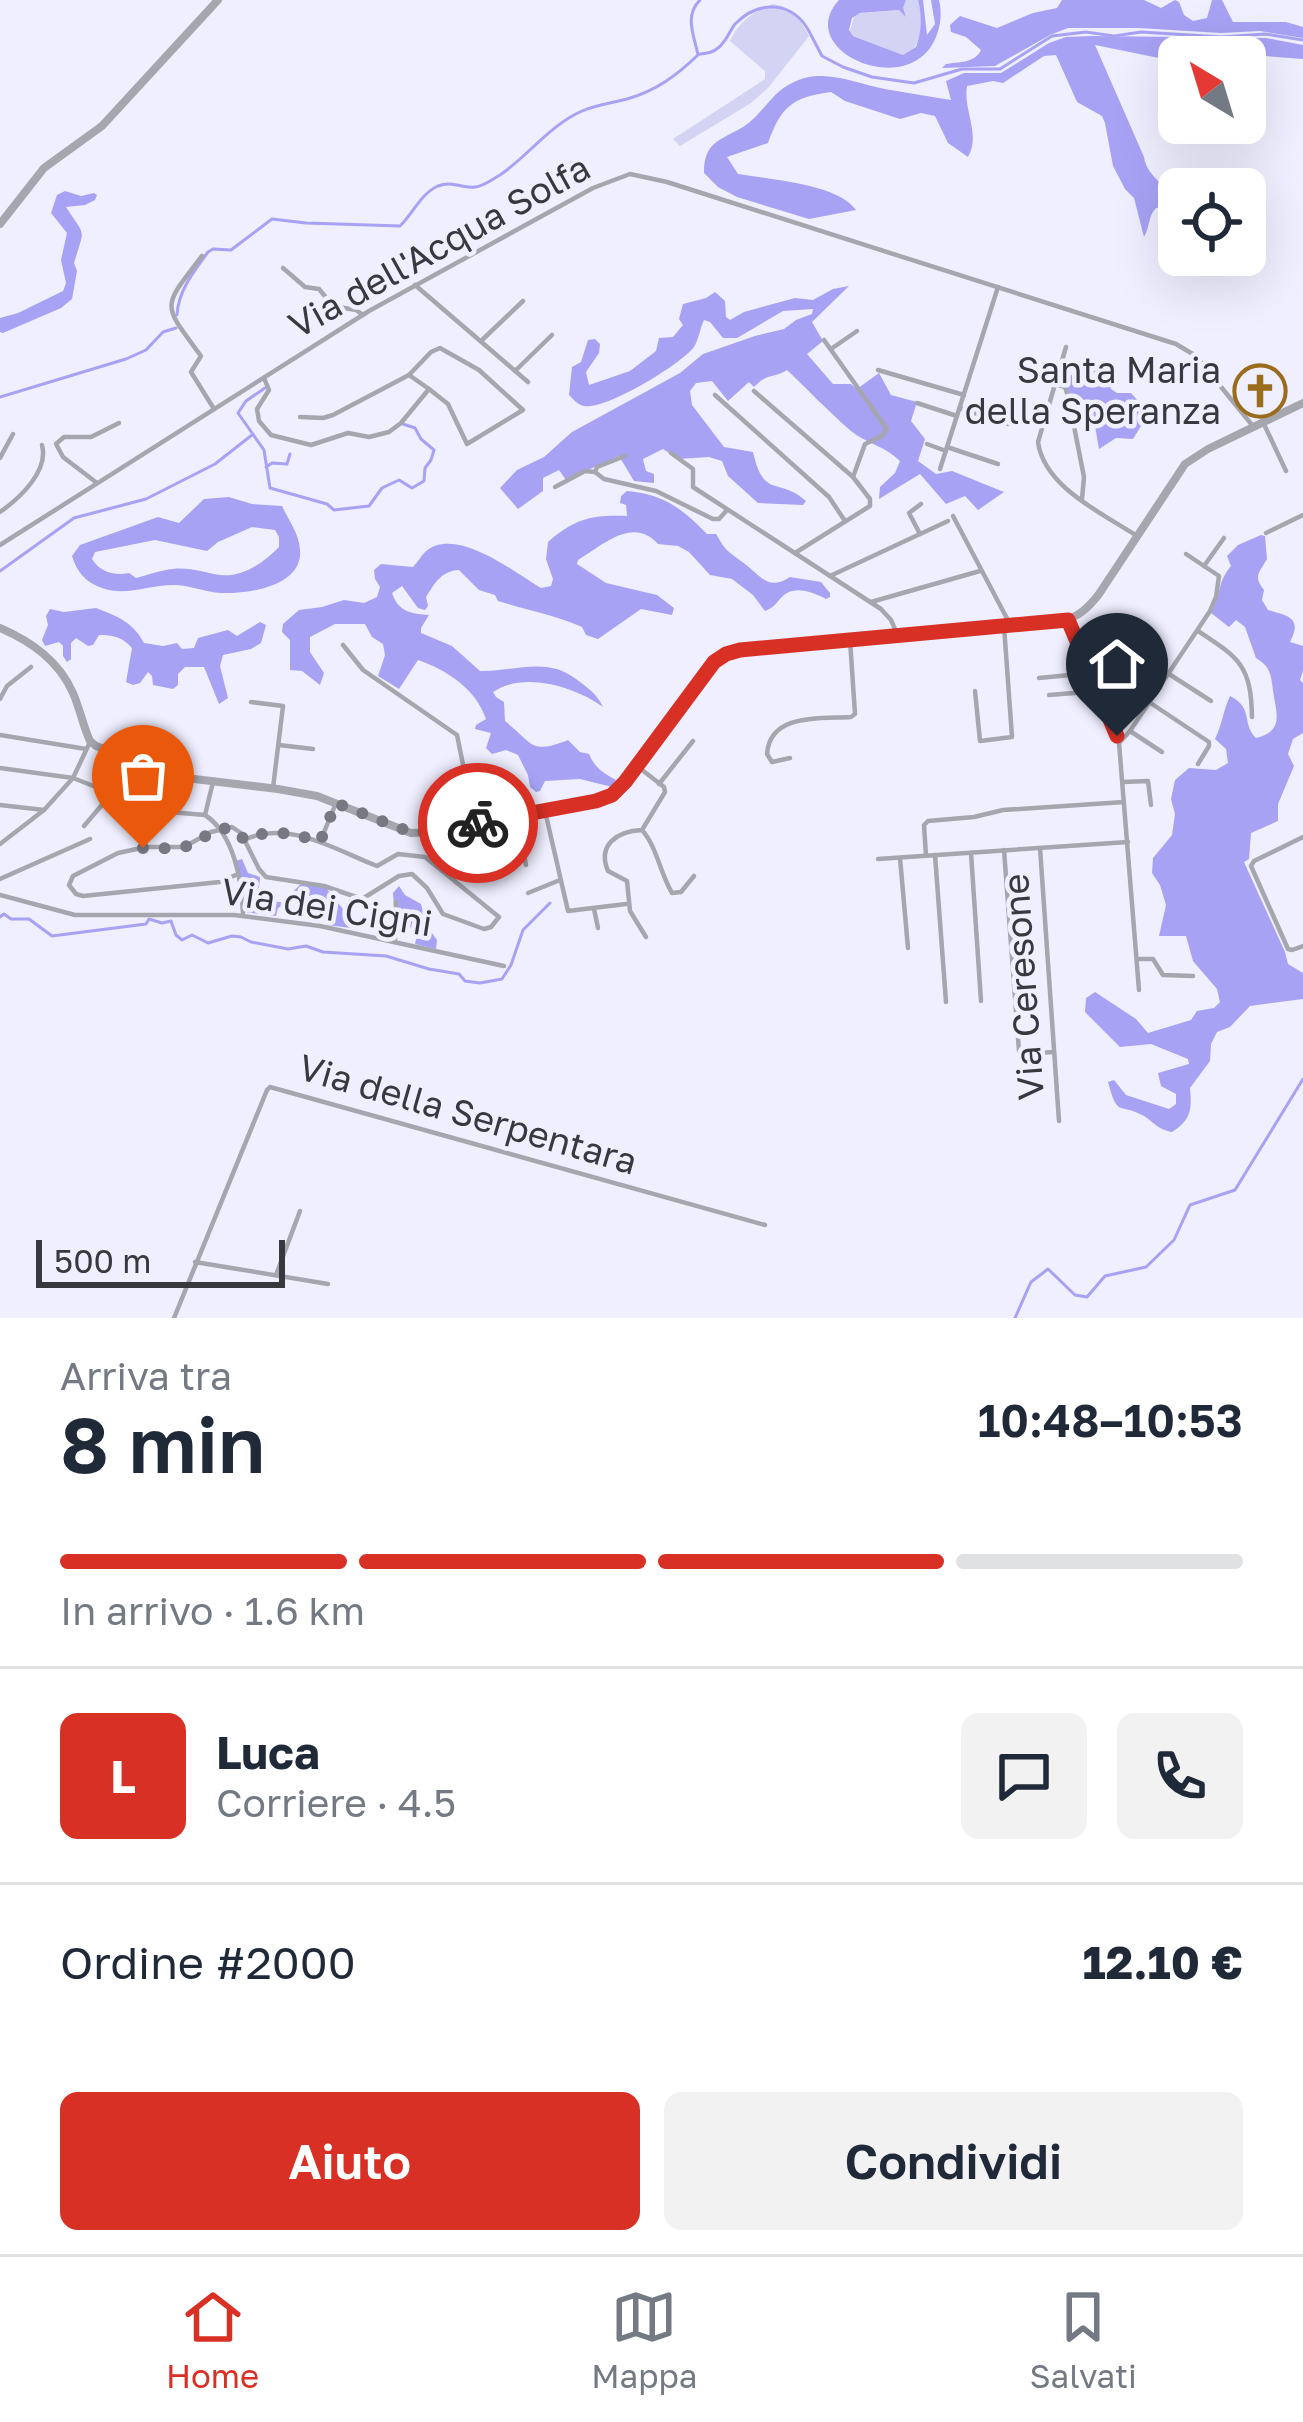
<!DOCTYPE html>
<html lang="it">
<meta charset="utf-8">
<style>
:root{--surface:#fff;--page:#f2f2f3;--text:#1f2937;--muted:#747a83;--line:#e0e1e3;--accent:#d93025}
body{margin:0;font-family:"Golos Text",sans-serif;background:var(--page);color:var(--text);height:100vh;display:flex;flex-direction:column;font-size:45px;white-space:nowrap}
*{box-sizing:border-box;margin:0}
p{font-size:39px;color:var(--muted)}
.icon{flex:none;width:66px;height:66px;fill:none;stroke:currentColor;stroke-width:2;stroke-linecap:round;stroke-linejoin:round}
.map{position:relative;height:1318px;overflow:hidden}
.details{display:flex;flex-direction:column;background:var(--surface);flex:1}
.details>*{flex:none}
.needle{width:78px;rotate:322deg}
.buttons{position:absolute;left:1158px;top:36px;display:grid;gap:24px}
.buttons a{display:grid;place-items:center;width:108px;height:108px;border-radius:18px;background:var(--surface);box-shadow:0 12px 48px #0002;font-size:60px}
.scale{position:absolute;left:36px;bottom:30px;width:249px;box-sizing:border-box;padding-left:12px;border:6px solid #38383f;border-top:0;font-size:33px;line-height:42px;white-space:nowrap;color:#38383f;-webkit-text-stroke:9px #efefff;paint-order:stroke}
.pin{position:absolute;display:grid;place-items:center;width:102px;height:102px;color:#fff;margin:-123px -51px;border-radius:50% 50% 50% 0;rotate:-45deg;box-shadow:0 0 12px #0007}
.pin .icon{rotate:45deg}
.courier{position:absolute;display:grid;place-items:center;width:120px;height:120px;margin:-60px;border:9px solid #d93025;border-radius:50%;background:#fff;color:#222;box-shadow:0 3px 15px #0007}
.head em{font-style:normal;font-weight:600}
.head div{display:flex;flex-direction:column-reverse}
.head{display:flex;align-items:center;justify-content:space-between;height:204px;padding:0 60px}
h1{font-size:78px;font-weight:600;line-height:90px}
.bar{display:grid;grid-template-columns:repeat(4,1fr);gap:18px 12px;align-content:center;height:144px;padding:0 60px}
.bar i{height:15px;border-radius:9px;background:var(--line)}
.bar .selected{background:var(--accent)}
.bar p{grid-column:span 4}
.line{display:flex;align-items:center;gap:30px;padding:0 60px;border-top:3px solid var(--line)}
.line div{flex:1}
.round{display:grid;place-items:center;flex:none;width:126px;height:126px;border-radius:18px;background:var(--page)}
.primary-button{display:flex;gap:24px;margin-top:auto;padding:24px 60px}
.primary-button a{flex:1;height:138px;border-radius:18px;background:var(--accent);color:#fff;font-size:48px;font-weight:600;line-height:138px;text-align:center}
.primary-button a+a{background:var(--page);color:var(--text)}
.tabs{display:flex;justify-content:space-around;align-items:center;height:168px;border-top:3px solid var(--line);background:var(--surface);font-size:33px;color:var(--muted)}
.tabs a{display:grid;justify-items:center;gap:6px}
.tabs .selected{color:var(--accent)}
.map>svg:first-child{display:block}
.green{fill:#d3d3f3}
.forest{fill:#a7a2f4;fill-rule:evenodd}
.lines{fill:none;stroke-linecap:round;stroke-linejoin:round}
.stream{stroke:#a7a2f4;stroke-width:3}
.minor{stroke:#a6a6af;stroke-width:4.5}
.tertiary{stroke:#a6a6af;stroke-width:8}
.done{stroke:#787882;stroke-width:12;stroke-dasharray:0 21.6}
.route{stroke:#d93025;stroke-width:15}
.labels{text-anchor:middle;stroke-width:9;stroke-linejoin:round;paint-order:stroke}
.street-label{font-size:36px;fill:#38383f;stroke:#efefff}
.poi-label{font-size:36px;fill:#38383f;stroke:#efefff;text-anchor:end}
</style>
<div class="map">
<svg width="1303" height="1318" viewBox="0 0 1303 1318">
<rect width="100%" height="100%" fill="#efefff"/>
<!-- green -->
<g class="green">
<path d="M906 0H918C923 20 925 47 903 55L849 34 855 14 900 10Z"/>
<path d="M773 4C793 7 800 19 809 36L768 88 751 103 680 146 673 139 765 79V71L730 41C739 21 753 12 773 4Z"/>
</g>
<!-- forest -->
<g class="forest">
<path d="M839 0H906L903 8 906 17 899 10 860 13 852 18 849 30 853 36 903 55 916 47C922 32 922 16 918 0H923L927 35 935 24 931 0H939C942 12 941 24 936 37 910 102 792 51 839 0Z"/>
<path d="M1062 0H1144L1161 8 1175 0 1179 2 1184 15 1193 21 1207 18 1212 0H1222L1233 22H1286L1303 27V38L1260 31 1221 33 1139 28H1068L1050 35 995 66 942 68 946 64C959 62 975 63 981 50L966 37 951 32 950 25 960 16 997 28 1033 13 1057 8Z"/>
<path d="M1091 36 1266 38 1303 45V59L1240 54V57H1179V61L1175 58H1159L1095 45 1144 157C1147 178 1168 185 1178 201L1176 205 1156 208C1148 216 1150 227 1144 237L1134 198 1125 189 1113 166 1105 123 1102 116 1077 102 1056 55 1044 56 1003 83 993 81 967 86C963 111 981 134 968 157L948 143 935 116 921 113 900 119 845 101 831 92C792 97 781 107 768 143L727 157 738 174C768 179 839 184 856 210L809 219 737 197 718 187 704 173C704 142 719 141 743 127 762 115 771 93 792 83 823 67 853 83 885 89 906 93 928 96 951 100L946 81 964 73H1001L1049 43 1066 37Z"/>
<path d="M65 191 81 196 94 193 97 195 95 200 85 205 66 207C86 238 85 226 74 263L77 271 72 299 61 308 3 333 0 332V318L18 313 63 291 66 283 61 260 67 233 51 213 57 195Z"/>
<path d="M849 286 812 322 823 341 807 354 833 384H851L857 389 879 373 891 395 917 402 911 421 925 439 918 461 936 474 952 471 1004 492 978 510 965 496 946 504 920 474 879 499 880 487 895 473 900 461C885 446 867 444 851 431 829 412 808 390 787 370 773 379 768 372 754 387L749 382 728 401 712 381 696 383 690 391 692 405 724 447 753 452C764 500 778 476 806 501L803 505 758 503 728 476 722 461 709 457 678 459 663 449 643 459 646 471 654 474V483L634 481 619 456 566 480 559 470 543 478V491L518 509 500 488 517 470 544 457 572 432 680 373 703 354 755 336 784 329 796 320 812 314 813 309 783 311 737 338H723L710 322 704 320C700 328 699 339 694 347 680 365 606 410 584 406 577 404 574 400 569 395L572 367 581 362 588 340 595 339 600 344 599 353 586 372 589 385 630 371 656 351 659 338 673 337 683 325 679 319 683 304 706 298 715 292 725 301 726 317 730 320 744 312 795 298 813 300 833 289Z"/>
<path d="M1084 361 1113 377 1111 389 1117 393H1131L1149 413 1133 439 1116 438 1099 449 1091 403 1074 405 1066 385 1058 383 1061 373 1087 378Z"/>
<path d="M627 491C663 494 682 508 707 534H716C727 553 728 551 745 564 762 577 768 591 790 577L821 582 830 593V597L826 599C817 594 798 586 787 593 777 599 777 607 765 611L753 595 732 579 710 575 689 552 678 546 658 544C633 516 603 545 578 560L577 564 606 583 657 595 674 608 672 615 641 609 598 639 586 635 582 627C555 615 527 610 498 601L495 595 479 590 459 570C441 571 435 583 426 597L428 606 425 610 418 608 402 586 392 593C398 612 412 614 429 615L421 628V633L452 646 480 671C514 672 546 656 576 679 588 688 597 694 603 707 575 687 524 671 493 692L496 697 504 702 505 721C534 744 530 755 568 740L580 752 589 754C595 768 603 773 616 780L612 787 580 779 545 781 540 791 536 792 530 787 528 775 518 755 506 750 492 754 486 748 491 733 475 729 476 725 486 719C476 689 447 670 418 660L399 689 378 676 385 655 383 644 372 637 365 624H335L310 637V652L324 673 320 685 302 671 290 670V640L282 632 283 624 299 610 322 607 344 600 364 603 377 597 380 587 375 579 374 570 381 564 413 567C418 562 421 556 425 552 455 525 514 572 541 588L551 586 553 579 546 559 548 542C576 518 592 515 627 516L626 505 620 503 621 496Z"/>
<path d="M229 497 252 504 282 506C288 519 299 534 300 549 304 586 249 594 221 593 206 592 191 586 176 585 150 584 127 597 102 588 85 582 77 572 72 556L80 545 158 517 179 523 204 499ZM252 527 275 530 279 537V547C265 562 242 578 220 575 205 573 190 567 173 569 161 570 148 575 136 578L129 573C114 576 100 572 92 559L95 552 155 540 207 551 218 542Z"/>
<path d="M1261 535 1265 536 1267 559C1259 573 1253 576 1264 590L1262 600 1268 610C1287 616 1303 617 1290 642L1303 646V671L1300 680 1303 683V733L1293 739 1288 754 1294 766 1278 804V821L1251 833 1249 859 1244 862 1285 952 1288 964 1303 973V999L1250 1006 1230 1027 1217 1032 1211 1044 1210 1061 1190 1088C1192 1110 1191 1120 1172 1132 1157 1129 1156 1124 1144 1116 1119 1102 1118 1119 1108 1082L1114 1080 1126 1095 1169 1109 1176 1104V1094L1161 1086 1158 1073 1189 1064 1188 1059 1151 1044 1120 1047 1085 1012 1086 998 1095 992 1136 1019 1148 1033 1191 1020 1197 1011 1214 1008 1220 1002 1217 989 1193 961 1186 936H1159L1166 905 1160 885 1152 873 1153 858 1172 835 1175 814 1171 799 1175 780 1189 768 1216 770 1228 763 1226 749 1215 739C1222 725 1223 711 1230 696 1254 708 1241 723 1256 738 1285 731 1276 712 1273 691 1271 675 1271 667 1256 658L1245 627 1236 620 1229 627 1211 613C1222 594 1216 584 1231 566L1227 556 1238 545Z"/>
<path d="M96 608C117 616 133 622 144 643L163 646 177 643 182 649 194 648 198 638 228 630 237 636 260 622 266 625 261 643 251 649 223 655 220 666 228 698 219 704 204 667H185L178 674V685L173 689 153 685 152 676 148 672 140 683 133 685 126 682 132 648C122 637 114 635 99 635L93 645 88 646 76 638 71 643V659L67 662 63 656V646L59 642 45 646 42 640 48 625 46 616 50 609 64 612Z"/>
<path d="M242 859 248 873 260 877 258 899 287 903 278 908 276 916 245 912 244 892 235 861Z"/>
<path d="M301 884 326 888 347 914 365 922 351 928 327 925 326 913 316 905 311 910 303 907 302 902H294L290 894Z"/>
<path d="M399 886 405 895 421 904 424 916 420 924 422 929 432 933 437 940 436 949 415 944 418 930 391 921 387 914 394 907 393 893Z"/>
</g>
<g class="lines">
<!-- stream -->
<g class="stream">
<path d="M811 35 822 56 843 67 872 77 914 83 962 69H1000L1052 36 1086 32 1114 36 1141 32 1222 37 1265 34 1303 40"/>
<path d="M700 54C708 53 712 53 718 48 726 42 729 32 735 24 759 0 793 0 810 33"/>
<path d="M177 315C178 291 194 271 208 252L213 249 231 250 272 219 306 223 400 226C413 214 420 194 438 186 453 180 461 189 475 187 483 187 493 179 500 175 528 156 550 125 582 111 596 105 612 103 627 99 656 91 677 75 698 55 694 35 684 16 700 0"/>
<path d="M265 388 246 401 238 413 264 450 270 488 327 504 334 510 369 506 382 488 399 480 412 488 424 481 425 468 431 460 434 450 421 439 415 428 403 424"/>
<path d="M0 397 126 359 146 350 163 332 176 328"/>
<path d="M266 467 272 463 287 464 290 454"/>
<path d="M0 571 74 518 146 499 215 464 252 435"/>
<path d="M0 917 4 914 11 919H29L52 936 146 924 149 919 162 923 171 921 176 935 182 940 192 935 208 943 232 936 241 937 251 942 288 949 306 946 323 952 386 956 429 969 459 974 465 981 480 983 502 979 511 965 523 930 550 903"/>
<path d="M1015 1318 1031 1282 1048 1269 1075 1295 1087 1297 1105 1276 1146 1267 1174 1240 1190 1205 1235 1190 1303 1079"/>
</g>
<!-- minor -->
<g class="minor">
<path d="M202 256C161 309 162 303 201 356L191 372 214 409"/>
<path d="M283 268 305 287 319 289 333 306 356 310 363 315"/>
<path d="M415 285 528 382"/>
<path d="M481 341 523 301"/>
<path d="M1066 347 1038 442C1044 487 1102 513 1137 536"/>
<path d="M831 349 857 331"/>
<path d="M878 370 964 395"/>
<path d="M515 371 552 335"/>
<path d="M264 378 269 390 257 409 259 421 271 435 311 445 348 433 369 437 389 432 401 423 429 389 409 375"/>
<path d="M1055 384 1065 387 1068 396 1084 477 1082 499"/>
<path d="M754 391 853 477"/>
<path d="M715 395 829 497 845 521"/>
<path d="M917 403 957 416"/>
<path d="M960 408 1008 424"/>
<path d="M300 417 323 418 333 415 409 375 431 352 440 348 479 370 523 410 467 444 448 404 429 389"/>
<path d="M1263 422 1286 471"/>
<path d="M927 444 946 451"/>
<path d="M947 447 998 464"/>
<path d="M671 453 693 469V487L881 609 891 620 898 636"/>
<path d="M625 456 597 467 595 472 604 479 656 491 713 519H719L727 510"/>
<path d="M0 458 13 434"/>
<path d="M940 469 998 287"/>
<path d="M97 483 63 457 56 444 64 437H91L119 423"/>
<path d="M555 487 585 471 595 472"/>
<path d="M0 512C20 498 49 471 42 445"/>
<path d="M953 516 1011 626"/>
<path d="M1266 533 1303 515"/>
<path d="M920 534 909 513 921 504"/>
<path d="M0 545 369 311 593 188 630 174 667 182 1176 344 1196 356 1252 425"/>
<path d="M795 553 870 506V499L853 477 865 444 882 436 887 429 824 340"/>
<path d="M1204 566 1224 538"/>
<path d="M830 576 948 521"/>
<path d="M871 602 980 571"/>
<path d="M1068 620 1119 743 1139 990"/>
<path d="M1198 631C1239 658 1251 665 1252 717"/>
<path d="M343 645 363 670 457 735 475 824"/>
<path d="M1135 645 1132 654 1134 660 1160 687"/>
<path d="M1169 674 1211 701"/>
<path d="M1039 678 1091 673"/>
<path d="M975 691 980 741 1012 737 1004 626"/>
<path d="M1049 695 1099 691"/>
<path d="M0 699 7 686 31 667"/>
<path d="M251 702 283 706 273 788"/>
<path d="M1149 702 1209 742V746L1198 764"/>
<path d="M1130 731 1162 752"/>
<path d="M0 735 86 749"/>
<path d="M1119 743 1130 731 1210 611 1216 597 1219 576 1186 554"/>
<path d="M279 745 313 749"/>
<path d="M790 758 772 762 767 754C770 713 820 719 851 717L855 714 850 640"/>
<path d="M637 766 664 787 665 792 642 830C617 831 597 845 608 871L627 881 630 911 646 937"/>
<path d="M0 768 73 778 157 811 205 815"/>
<path d="M213 782 205 815C234 834 242 881 243 914"/>
<path d="M1123 782 1148 781 1151 805"/>
<path d="M659 784 693 741"/>
<path d="M0 805 44 810"/>
<path d="M545 811 568 911 626 904"/>
<path d="M517 816 526 865"/>
<path d="M490 821 497 858"/>
<path d="M84 826 112 793"/>
<path d="M642 830C657 847 660 873 672 893L681 892 694 876"/>
<path d="M1303 837 1254 861 1251 866 1288 949 1292 950 1303 946"/>
<path d="M320 842 336 803"/>
<path d="M0 844 44 810 73 778 90 742"/>
<path d="M1040 848 1059 1121"/>
<path d="M1004 850 1019 1051 1023 1054 1054 1052"/>
<path d="M971 853 981 1001"/>
<path d="M935 855 946 1002"/>
<path d="M926 856 924 825 928 821 974 817 1003 810 1124 802"/>
<path d="M900 858 908 948"/>
<path d="M878 859 1128 842"/>
<path d="M238 874 220 882 83 896 76 894 69 885 73 876 118 853 146 847H184L211 832 232 827 241 833 259 869 266 877 324 886 362 899 399 876 412 874 427 888 443 914 484 929 491 927 499 917 425 857 398 854 377 866C335 850 289 819 244 840"/>
<path d="M0 879 90 839"/>
<path d="M528 893 560 880"/>
<path d="M0 895 75 915H234L320 926 504 966"/>
<path d="M594 909 598 928"/>
<path d="M395 941 396 902"/>
<path d="M1138 959H1153L1163 975 1193 976"/>
<path d="M195 1262 328 1284"/>
<path d="M276 1275 300 1211"/>
<path d="M174 1318 267 1090 270 1087 765 1225"/>
</g>
<!-- tertiary -->
<g class="tertiary">
<path d="M0 224 44 168 102 126 218 0"/>
<path d="M0 628C32 642 59 661 73 693 80 709 83 726 90 741L96 746 186 778 278 789 317 796 411 833 436 832 596 801 610 796 625 782 714 662 728 653 1062 621C1079 617 1089 607 1099 594L1185 464 1208 449 1303 403"/>
</g>
</g>
<g class="lines">
<!-- done -->
<path class="done" d="M143 848C156 847 171 850 183 847 205 843 212 821 238 831L244 840C269 828 294 833 320 842L336 803 410 832H431L478 823"/>
<!-- route -->
<path class="route" d="M478 823 596 801 612 795 625 782 714 662 726 654 740 650 1068 620 1117 736"/>
</g>
<!-- icons -->
<defs>
<g id="church-ring" transform="scale(2.7)"><circle r="9.5" fill="#efefff" stroke="#9a6d1d" stroke-width="1.5"/><path d="M-1.2-6h2.4v3.5h3.3v2.4h-3.3V6h-2.4V-.1h-3.3v-2.4h3.3Z" fill="#9a6d1d"/></g>
</defs>
<g fill-rule="evenodd">
<use href="#church-ring" x="1260" y="391"/>
</g>
<g class="labels">
<!-- street labels -->
<g class="street-label">
<text transform="translate(439 246) rotate(-29)" y="13">Via dell'Acqua Solfa</text>
<text transform="translate(327 907) rotate(9)" y="13">Via dei Cigni</text>
<text transform="translate(1023 987) rotate(-94)" y="13">Via Ceresone</text>
<text transform="translate(468 1114) rotate(16)" y="13">Via della Serpentara</text>
</g>
<!-- poi labels -->
<g class="poi-label">
<text x="1221" y="383">Santa Maria<tspan x="1221" dy="41">della Speranza</tspan></text>
</g>
</g>
</svg>
<div class="buttons">
<a><svg class="needle" viewBox="-14 -14 28 28"><path d="M0-13l5 13h-10z" fill="#e53935"/><path d="M0 13l5-13h-10z" fill="#747a83"/></svg></a>
<a><svg class="icon" aria-label="locate" viewBox="0 0 24 24"><circle cx="12" cy="12" r="6"/><path d="M12 2v4M12 18v4M2 12h4M18 12h4"/></svg></a>
</div>
<div class="scale">500 m</div>
<div class="pin" style="left:143px;top:848px;background:#ea580c"><svg class="icon" aria-label="bag" viewBox="0 0 24 24"><path d="M5 8h14l-1 12H6zM9 8a3 3 0 0 1 6 0"/></svg></div>
<div class="pin" style="left:1117px;top:736px;background:#1f2937"><svg class="icon" aria-label="home" viewBox="0 0 24 24"><path d="M3 11l9-7 9 7M6 9v11h12V9"/></svg></div>
<div class="courier" style="left:478px;top:823px"><svg class="icon" aria-label="bike" viewBox="0 0 24 24"><circle cx="6" cy="16" r="4"/><circle cx="18" cy="16" r="4"/><path d="M6 16l4-8h5l3 8M10 8l3 8H6M13 5h3"/></svg></div>
</div>
<section class="details">
<div class="head"><div><h1>8 min</h1><p>Arriva tra</p></div><em>10:48–10:53</em></div>
<div class="bar"><i class="selected"></i><i class="selected"></i><i class="selected"></i><i></i><p>In arrivo · 1.6 km</p></div>
<div class="line" style="height:216px"><b class="round" style="background:var(--accent);color:#fff">L</b><div><b>Luca</b><p>Corriere · 4.5</p></div><a class="round"><svg class="icon" aria-label="chat" viewBox="0 0 24 24"><path d="M4 5h16v11H9l-5 4z"/></svg></a><a class="round"><svg class="icon" aria-label="phone" viewBox="0 0 24 24"><path d="M5 4h4l2 5-3 2q2 4 5 5l2-3 5 2v4C11 20 4 13 5 4z"/></svg></a></div>
<div class="line" style="height:156px"><div>Ordine #2000</div><b>12.10 €</b></div>
<div class="primary-button"><a>Aiuto</a><a>Condividi</a></div>
</section>
<nav class="tabs">
<a class="selected"><svg class="icon" aria-label="home" viewBox="0 0 24 24"><path d="M3 11l9-7 9 7M6 9v11h12V9"/></svg>Home</a>
<a><svg class="icon" aria-label="map" viewBox="0 0 24 24"><path d="M3 6l6-2 6 2 6-2v14l-6 2-6-2-6 2zM9 4v14M15 6v14"/></svg>Mappa</a>
<a><svg class="icon" aria-label="saved" viewBox="0 0 24 24"><path d="M7 4h10v16l-5-4-5 4z"/></svg>Salvati</a>
</nav>
